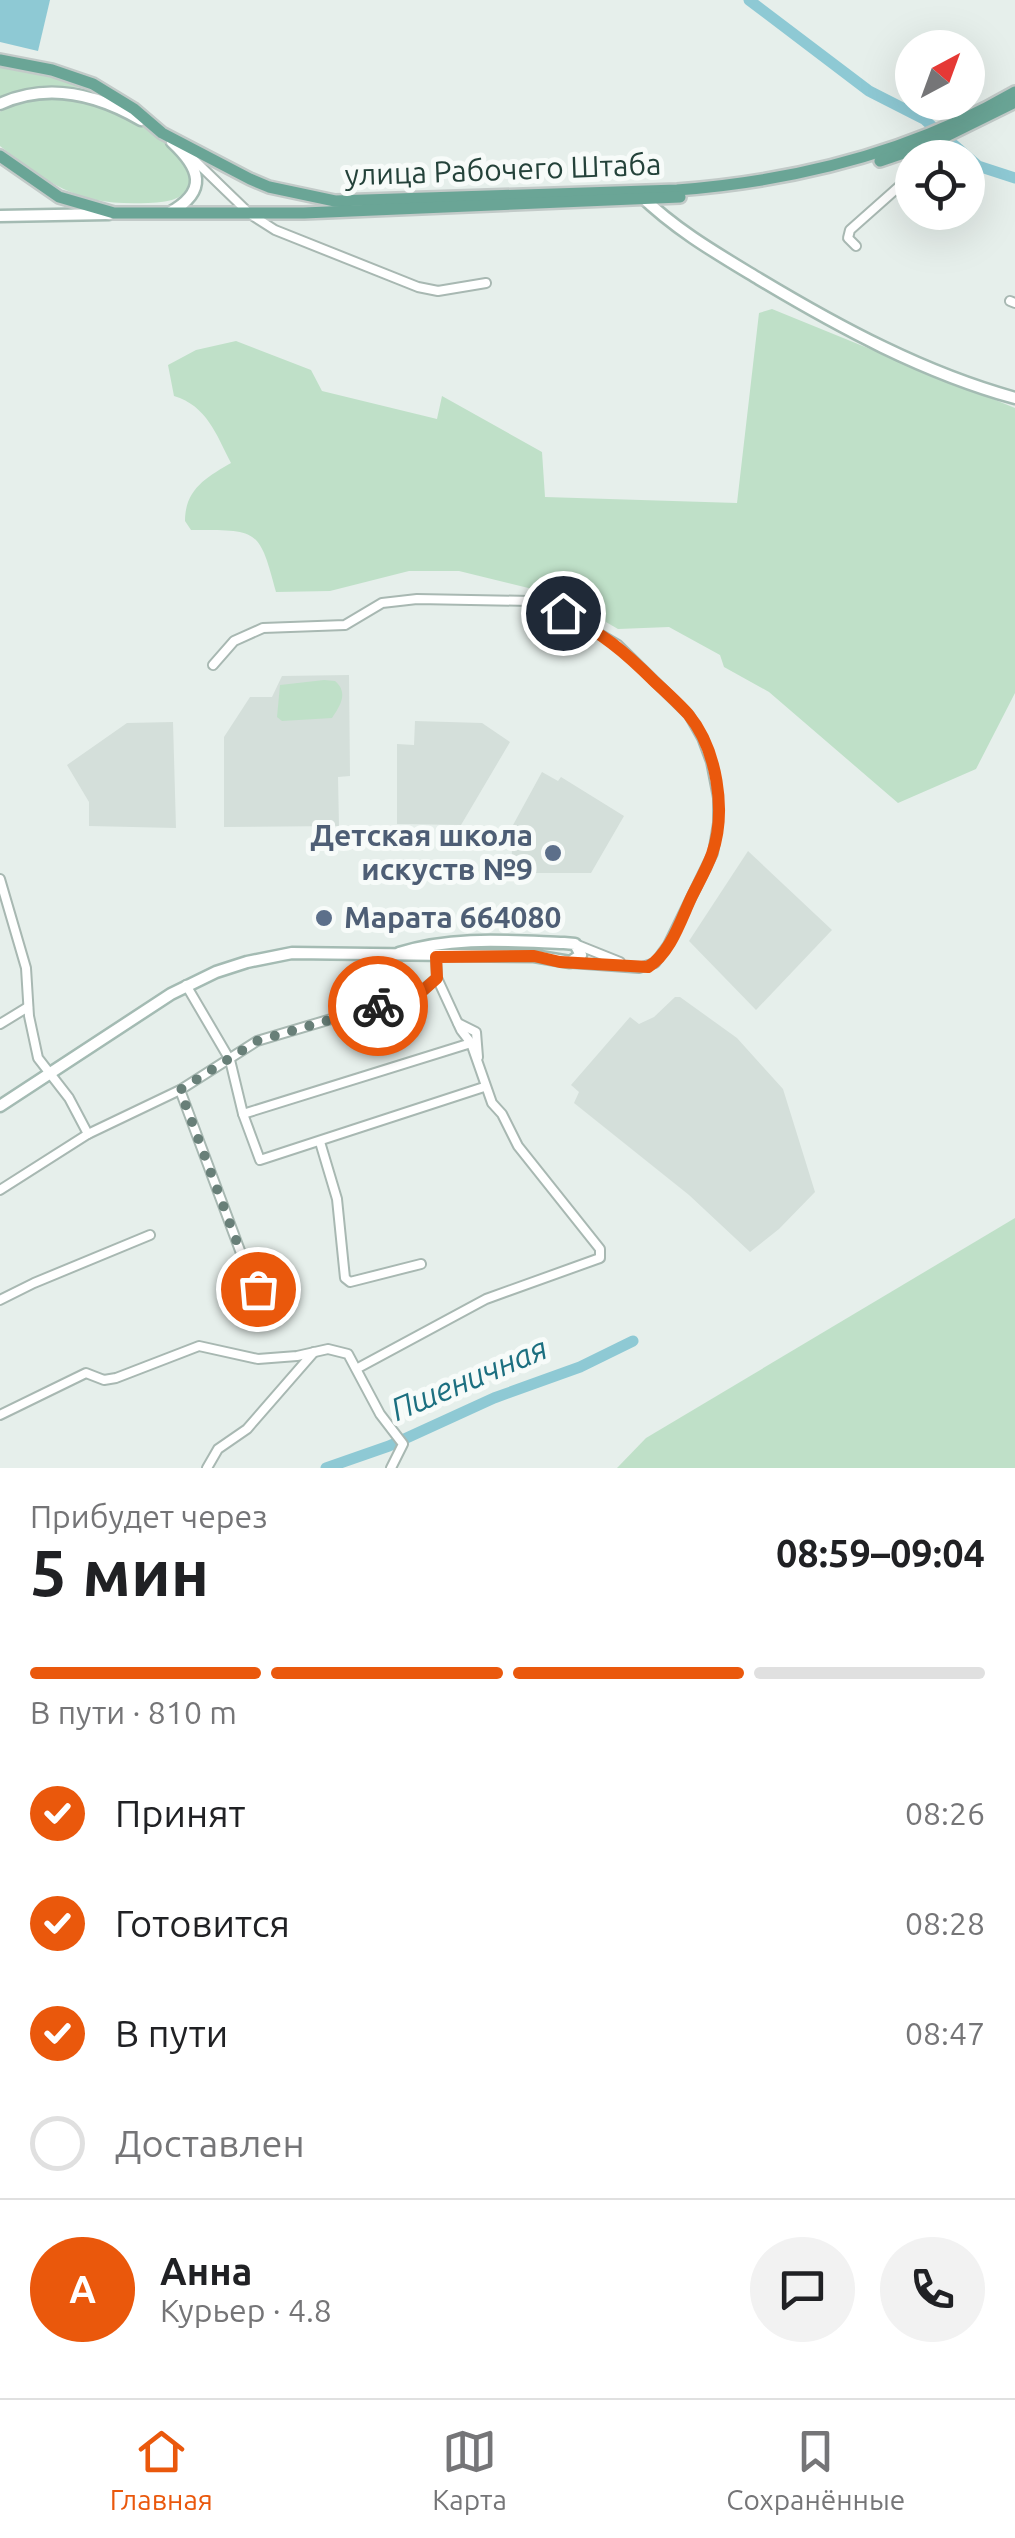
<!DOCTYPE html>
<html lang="ru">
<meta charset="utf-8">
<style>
:root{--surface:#fff;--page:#f2f2f2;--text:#202124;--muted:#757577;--line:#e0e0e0;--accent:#ea580c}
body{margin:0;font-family:Ubuntu,sans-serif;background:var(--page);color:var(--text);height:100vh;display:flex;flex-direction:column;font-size:38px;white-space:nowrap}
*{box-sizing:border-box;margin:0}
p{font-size:32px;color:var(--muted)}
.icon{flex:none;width:55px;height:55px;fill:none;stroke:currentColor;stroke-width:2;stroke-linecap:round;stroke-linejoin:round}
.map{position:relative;height:1468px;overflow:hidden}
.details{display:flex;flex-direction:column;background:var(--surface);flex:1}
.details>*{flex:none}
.needle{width:65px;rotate:41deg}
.buttons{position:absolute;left:895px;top:30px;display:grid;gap:20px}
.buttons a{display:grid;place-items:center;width:90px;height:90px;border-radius:50%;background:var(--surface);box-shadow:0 10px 40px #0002;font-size:50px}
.pin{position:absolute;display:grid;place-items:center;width:85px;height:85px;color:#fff;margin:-42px;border:5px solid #fff;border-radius:50%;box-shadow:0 2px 10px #0007}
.courier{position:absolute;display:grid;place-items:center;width:100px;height:100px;margin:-50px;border:8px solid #ea580c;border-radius:50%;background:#fff;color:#222;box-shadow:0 2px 12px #0007}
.headline em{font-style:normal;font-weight:600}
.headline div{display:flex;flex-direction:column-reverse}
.headline{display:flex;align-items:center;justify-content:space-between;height:170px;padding:0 30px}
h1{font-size:65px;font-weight:600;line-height:75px}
.bar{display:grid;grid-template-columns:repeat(4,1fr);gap:15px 10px;align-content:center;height:120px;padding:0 30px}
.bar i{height:12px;border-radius:8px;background:var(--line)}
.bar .current{background:var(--accent)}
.bar p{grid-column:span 4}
.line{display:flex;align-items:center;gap:25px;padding:0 30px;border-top:2px solid var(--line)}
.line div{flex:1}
.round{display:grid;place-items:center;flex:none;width:105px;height:105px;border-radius:52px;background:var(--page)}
ol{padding:0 30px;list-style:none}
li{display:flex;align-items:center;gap:30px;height:110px}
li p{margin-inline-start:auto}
li .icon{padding:10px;border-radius:50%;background:var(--accent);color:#fff;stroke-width:4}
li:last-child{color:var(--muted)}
li i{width:55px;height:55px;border:5px solid var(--line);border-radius:50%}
.tabs{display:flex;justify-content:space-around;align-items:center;height:140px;border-top:2px solid var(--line);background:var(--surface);font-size:28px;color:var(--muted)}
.tabs a{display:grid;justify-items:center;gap:5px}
.tabs .current{color:var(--accent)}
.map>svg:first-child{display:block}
.built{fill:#d4dfda}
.green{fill:#bfe0c8}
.water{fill:#8ec9d4}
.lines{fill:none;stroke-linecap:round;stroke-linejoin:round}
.river{stroke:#8ec9d4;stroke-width:11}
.street-casing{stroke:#a8b8b2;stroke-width:12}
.secondary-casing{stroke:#a4bbb3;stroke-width:15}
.primary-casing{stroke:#c2cac8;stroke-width:16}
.street{stroke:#fff;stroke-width:8}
.secondary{stroke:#fff;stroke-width:10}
.primary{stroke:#6aa596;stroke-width:11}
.done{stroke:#687f78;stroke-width:10;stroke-dasharray:0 18}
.route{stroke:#ea580c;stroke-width:12}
.service-dot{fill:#5c6f8a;stroke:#f7fbf9;stroke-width:4}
.labels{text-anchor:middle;stroke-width:10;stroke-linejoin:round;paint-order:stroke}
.street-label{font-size:30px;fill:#24423a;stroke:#f7fbf9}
.service-label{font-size:30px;font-weight:bold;fill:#4e5e75;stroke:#f7fbf9;text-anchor:end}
.water-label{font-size:32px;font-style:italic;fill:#1c6f80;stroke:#f7fbf9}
</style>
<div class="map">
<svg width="1015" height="1468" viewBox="0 0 1015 1468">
<rect width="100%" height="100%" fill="#e6efeb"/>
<!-- built -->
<g class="built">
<path d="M349 675 350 776 338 777 339 826 224 827V737L250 697H272L282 676Z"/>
<path d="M415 721 482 723 510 742 461 825 397 824V744L414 745Z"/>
<path d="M173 722 176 828 89 826V802L67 765 127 723Z"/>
<path d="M542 772 558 781 561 777 624 816 591 873H511L513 825Z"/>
<path d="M748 851 832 930 756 1010 689 941Z"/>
<path d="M675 997H680L737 1038 783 1089 815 1192 779 1229 750 1252 689 1195 574 1103 579 1092 571 1085 630 1017 639 1024 654 1017Z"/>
</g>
<!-- green -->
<g class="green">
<path d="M0 67 88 84V88L42 86 0 97Z"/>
<path d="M58 92C118 105 155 125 194 173 188 199 173 202 148 203 78 206 54 187 0 146V112L20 101Z"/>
<path d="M772 309 1015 408V693L976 769 898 803 769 692 724 667 720 655 669 627 618 629 561 596 459 571H409L330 591 276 592C259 528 258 530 191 530L185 521C185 489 207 477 231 463 216 434 207 406 174 396L168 365 196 350 236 341 311 370 322 391 437 419 442 396 542 452 545 497 737 503 759 313Z"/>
<path d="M324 680 335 681C349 693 340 706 332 718L282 721 277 717 280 685Z"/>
<path d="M1015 1218V1468H617L646 1438Z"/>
</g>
<!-- water -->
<path class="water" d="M0 0H50L38 51 0 42Z"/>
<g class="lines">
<!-- river -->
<g class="river">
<path d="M749 0 869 91 924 119 935 129"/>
<path d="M954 145 978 166 1015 178"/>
<path d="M326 1468 389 1446 494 1398 580 1367 633 1341"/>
</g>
<!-- street casing -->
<g class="street-casing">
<g id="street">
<path d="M187 153 250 214 275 230 418 287 438 291 486 283"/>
<path d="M856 246 848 238 850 230 912 175"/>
<path d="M1010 301 1015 303"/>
<path d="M213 665 234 641 263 628 345 625 382 603 417 599 530 601 563 613 618 645 689 715 702 738 711 762 718 798V823L713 853 668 945 655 963 639 968 571 963"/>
<path d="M0 879 26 968 29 1016 38 1058 69 1098 88 1134"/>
<path d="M575 944 620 962"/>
<path d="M186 985 230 1060 243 1114 260 1160 484 1087"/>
<path d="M458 1023 476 1032 478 1057"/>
<path d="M0 1024 28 1007"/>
<path d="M180 1090 251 1280 258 1289 280 1300"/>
<path d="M243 1114 471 1043"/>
<path d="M320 1142 337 1199 345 1278 350 1282 421 1264"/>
<path d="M0 1190 88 1134 180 1090 257 1041 419 993 437 978 436 957"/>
<path d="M0 1300 34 1283 150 1235"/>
<path d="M358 1368 486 1299 600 1258V1249L518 1146 502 1114 492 1103 471 1043 461 1030 437 978"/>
<path d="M0 1415 86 1373 104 1380 116 1378 199 1346 258 1359 297 1356 328 1349 348 1354 380 1414 403 1444 391 1468"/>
<path d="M207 1468 218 1449 247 1429 314 1352"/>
</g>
</g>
<!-- secondary casing -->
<g class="secondary-casing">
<g id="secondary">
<path d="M0 104C48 82 98 95 141 120"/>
<path d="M640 195C676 230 716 253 759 279 839 327 924 373 1015 398"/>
<path d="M169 213C209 191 200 168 172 142"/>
<path d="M0 216 109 214"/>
<path d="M0 1106 171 994 216 972 247 962 292 953 534 956 570 962 581 955 575 944 564 943C508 941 453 936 399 953"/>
</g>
</g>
<!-- primary casing -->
<g class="primary-casing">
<g id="primary">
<path d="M0 60 52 70 93 84 134 109 162 133 250 179 269 187 335 201 677 190C796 181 912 152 1015 92"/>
<path d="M0 156 59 197 114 213H304L680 197"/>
<path d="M880 161 930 144 1015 102"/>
</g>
</g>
<!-- street -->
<use href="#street" class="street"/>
<!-- secondary -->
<use href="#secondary" class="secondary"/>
<!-- primary -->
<use href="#primary" class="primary"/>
</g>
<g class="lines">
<!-- done -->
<path class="done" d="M258 1289 251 1280 180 1090 257 1041 378 1006"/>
<!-- route -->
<path class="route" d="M378 1006 419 994 437 978 436 957 534 956 560 962 648 967C671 953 681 919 692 896 699 882 707 868 712 854 727 811 717 749 688 714 678 703 666 692 655 682 623 650 603 634 563 613"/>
</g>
<!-- markers -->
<g class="service-dot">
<circle cx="553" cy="853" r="10"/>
<circle cx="324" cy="918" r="10"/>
</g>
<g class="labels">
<!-- street labels -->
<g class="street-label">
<text transform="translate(503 170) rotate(-2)" y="10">улица Рабочего Штаба</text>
</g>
<!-- service labels -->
<g class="service-label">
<text x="533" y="846">Детская школа<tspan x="533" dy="34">искуств №9</tspan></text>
<text x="344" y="928" text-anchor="start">Марата 664080</text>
</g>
<!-- water labels -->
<g class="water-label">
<text transform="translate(469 1379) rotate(-23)" y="11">Пшеничная</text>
</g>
</g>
</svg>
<div class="buttons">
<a><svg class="needle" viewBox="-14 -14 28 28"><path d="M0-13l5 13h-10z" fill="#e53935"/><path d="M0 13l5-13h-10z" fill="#757577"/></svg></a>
<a><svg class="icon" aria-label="locate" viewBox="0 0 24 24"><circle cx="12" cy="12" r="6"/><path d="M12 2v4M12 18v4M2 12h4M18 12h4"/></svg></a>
</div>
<div class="pin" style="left:258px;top:1289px;background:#ea580c"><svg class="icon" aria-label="bag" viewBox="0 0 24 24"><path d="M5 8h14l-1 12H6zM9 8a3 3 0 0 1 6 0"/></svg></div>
<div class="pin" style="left:563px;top:613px;background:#1f2937"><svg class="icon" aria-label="home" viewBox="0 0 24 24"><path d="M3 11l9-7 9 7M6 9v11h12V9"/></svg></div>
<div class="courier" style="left:378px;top:1006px"><svg class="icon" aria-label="bike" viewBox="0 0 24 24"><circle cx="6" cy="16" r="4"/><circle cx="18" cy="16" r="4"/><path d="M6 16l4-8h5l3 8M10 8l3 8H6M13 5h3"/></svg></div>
</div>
<section class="details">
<div class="headline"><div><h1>5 мин</h1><p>Прибудет через</p></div><em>08:59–09:04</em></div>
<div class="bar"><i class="current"></i><i class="current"></i><i class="current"></i><i></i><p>В пути · 810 m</p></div>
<ol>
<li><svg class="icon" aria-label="check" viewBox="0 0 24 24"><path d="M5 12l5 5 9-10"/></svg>Принят<p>08:26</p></li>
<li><svg class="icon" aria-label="check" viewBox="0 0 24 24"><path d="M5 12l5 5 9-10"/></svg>Готовится<p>08:28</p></li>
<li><svg class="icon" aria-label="check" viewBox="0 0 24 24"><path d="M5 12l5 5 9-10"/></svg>В пути<p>08:47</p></li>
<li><i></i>Доставлен</li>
</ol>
<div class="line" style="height:180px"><b class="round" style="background:var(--accent);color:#fff">А</b><div><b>Анна</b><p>Курьер · 4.8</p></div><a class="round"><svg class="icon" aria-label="chat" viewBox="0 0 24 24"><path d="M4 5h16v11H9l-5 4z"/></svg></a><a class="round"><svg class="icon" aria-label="phone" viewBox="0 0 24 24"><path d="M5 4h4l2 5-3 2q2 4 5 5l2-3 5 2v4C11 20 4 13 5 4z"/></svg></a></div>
</section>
<nav class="tabs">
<a class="current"><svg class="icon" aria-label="home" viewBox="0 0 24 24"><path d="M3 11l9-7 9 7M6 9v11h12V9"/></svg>Главная</a>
<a><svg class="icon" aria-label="map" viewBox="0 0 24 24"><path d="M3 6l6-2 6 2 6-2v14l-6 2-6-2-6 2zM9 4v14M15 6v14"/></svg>Карта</a>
<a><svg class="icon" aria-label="saved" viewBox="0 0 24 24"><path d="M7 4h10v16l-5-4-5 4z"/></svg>Сохранённые</a>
</nav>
